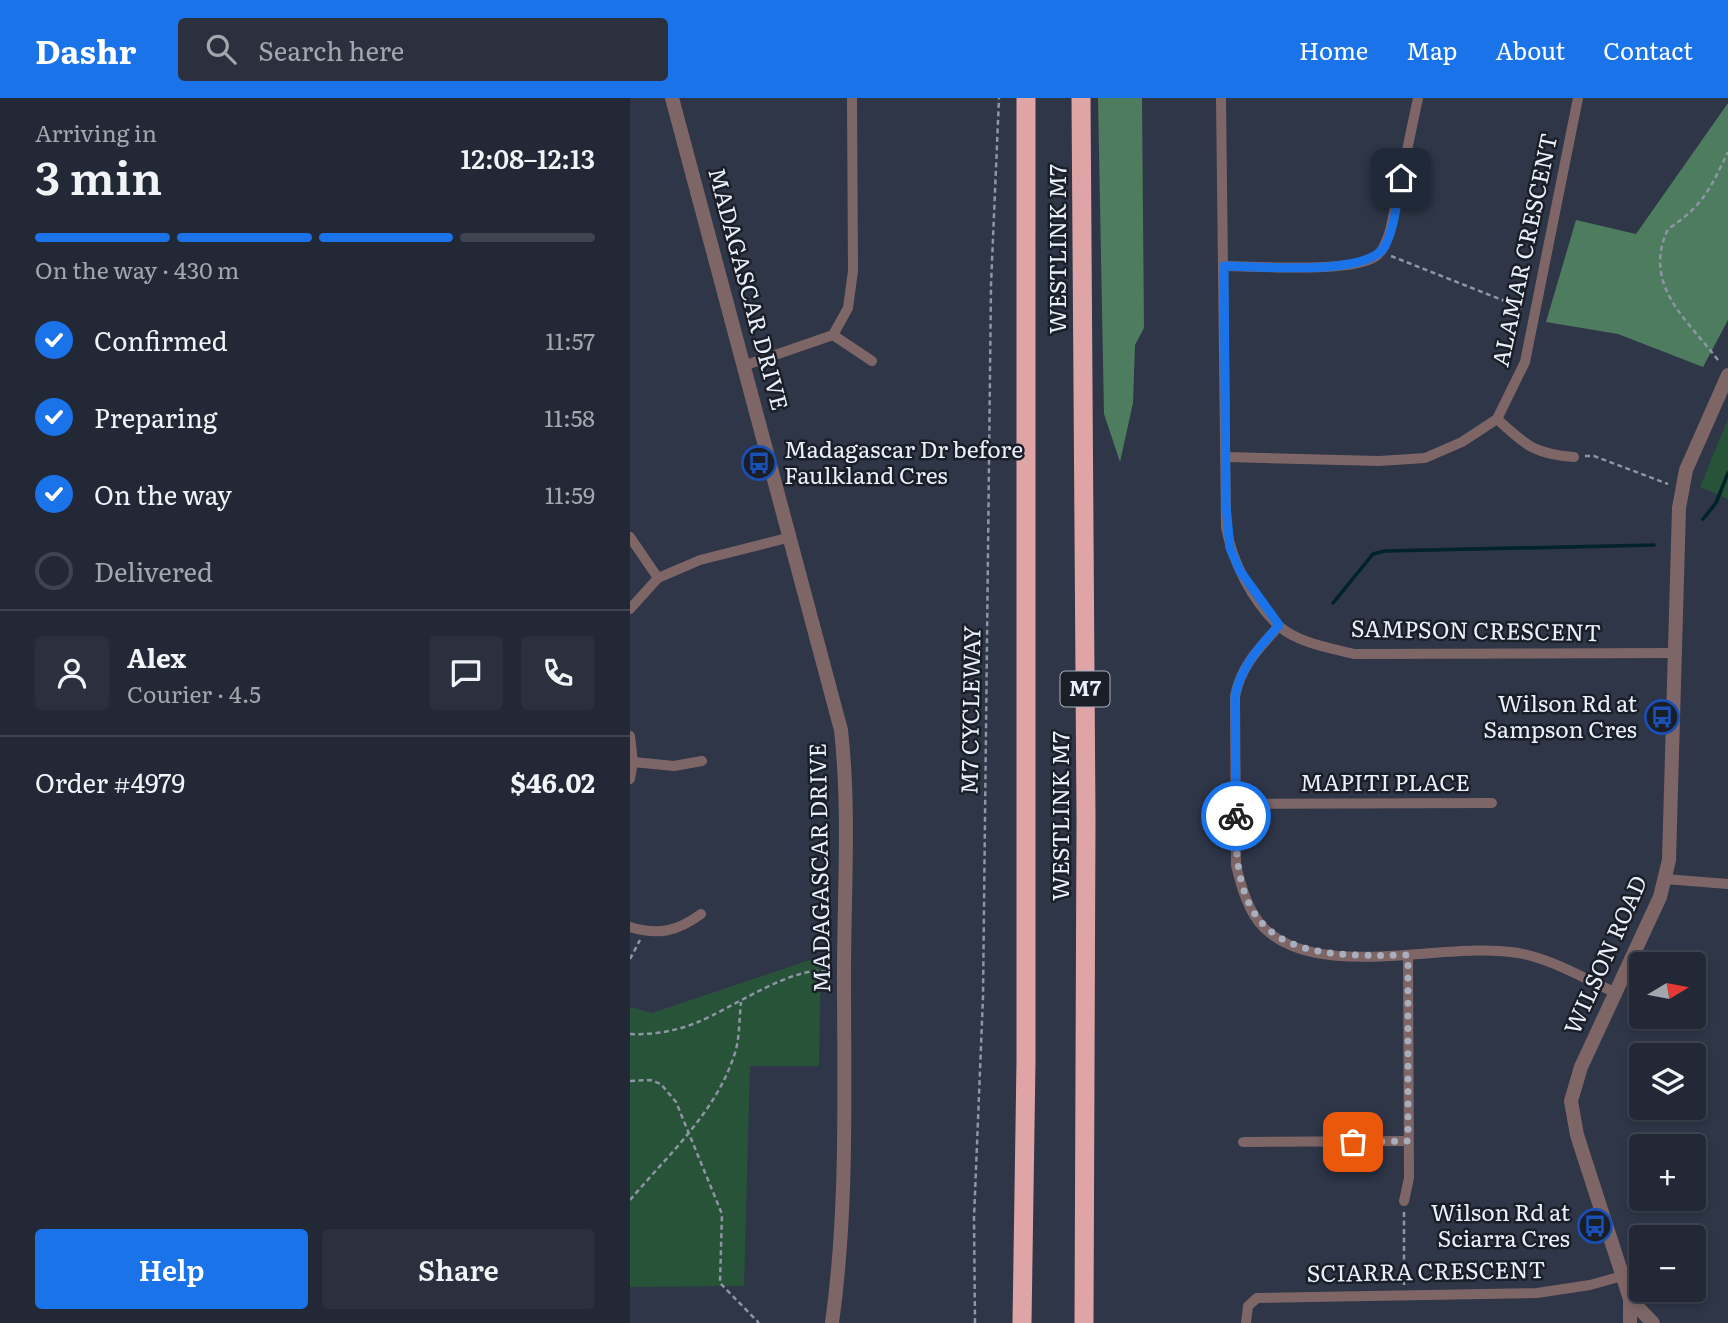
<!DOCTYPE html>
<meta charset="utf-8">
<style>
:root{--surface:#222836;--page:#2a303e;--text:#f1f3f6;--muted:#a2a6ad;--line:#3f4451;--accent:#1a73e8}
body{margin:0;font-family:Literata,serif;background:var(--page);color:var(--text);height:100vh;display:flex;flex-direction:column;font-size:26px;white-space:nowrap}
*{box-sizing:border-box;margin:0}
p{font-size:23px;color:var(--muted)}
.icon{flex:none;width:38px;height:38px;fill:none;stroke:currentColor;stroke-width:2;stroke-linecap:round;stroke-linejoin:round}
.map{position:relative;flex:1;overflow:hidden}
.details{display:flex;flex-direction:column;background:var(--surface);width:630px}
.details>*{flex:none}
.needle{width:46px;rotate:80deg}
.fabs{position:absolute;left:999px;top:854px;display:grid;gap:14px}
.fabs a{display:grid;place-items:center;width:77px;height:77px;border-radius:7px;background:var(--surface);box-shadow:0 4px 10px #0003,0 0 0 2px var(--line);font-size:35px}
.pin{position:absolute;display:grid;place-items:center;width:60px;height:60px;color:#fff;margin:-30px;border-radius:14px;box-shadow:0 4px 10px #0006}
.courier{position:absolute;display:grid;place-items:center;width:70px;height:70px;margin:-35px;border:5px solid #1a73e8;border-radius:50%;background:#fff;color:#222;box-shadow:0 2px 9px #0007}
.summary em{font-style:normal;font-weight:600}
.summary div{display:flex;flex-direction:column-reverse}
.summary{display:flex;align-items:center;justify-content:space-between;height:119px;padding:0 35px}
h1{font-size:46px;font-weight:600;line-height:52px}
.bar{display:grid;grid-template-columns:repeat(4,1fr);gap:10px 7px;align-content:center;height:84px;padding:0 35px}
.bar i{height:9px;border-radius:5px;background:var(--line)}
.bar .active{background:var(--accent)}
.bar p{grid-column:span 4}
.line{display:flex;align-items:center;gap:18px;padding:0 35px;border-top:2px solid var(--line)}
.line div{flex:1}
.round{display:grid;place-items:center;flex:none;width:74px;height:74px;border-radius:7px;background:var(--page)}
ol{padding:0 35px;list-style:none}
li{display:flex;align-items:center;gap:21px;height:77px}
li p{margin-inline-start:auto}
li .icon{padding:7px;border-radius:50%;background:var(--accent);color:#fff;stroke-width:4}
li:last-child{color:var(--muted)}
li i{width:38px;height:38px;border:4px solid var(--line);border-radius:50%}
.button{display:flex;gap:14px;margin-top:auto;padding:14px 35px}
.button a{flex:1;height:80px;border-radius:7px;background:var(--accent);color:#fff;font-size:28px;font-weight:600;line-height:80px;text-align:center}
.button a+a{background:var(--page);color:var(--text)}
header{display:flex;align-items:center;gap:42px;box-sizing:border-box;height:98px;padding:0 35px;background:var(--accent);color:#fff}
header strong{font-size:33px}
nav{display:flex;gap:38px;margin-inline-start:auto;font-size:24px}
.search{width:490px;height:63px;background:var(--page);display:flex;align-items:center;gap:18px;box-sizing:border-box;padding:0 24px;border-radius:7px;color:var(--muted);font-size:26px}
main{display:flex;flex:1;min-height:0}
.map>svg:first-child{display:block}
.green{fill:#275338}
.forest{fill:#4e7c5e}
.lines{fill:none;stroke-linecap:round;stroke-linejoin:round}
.stream{stroke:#002229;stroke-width:3.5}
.path{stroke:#8e95a4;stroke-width:2.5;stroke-dasharray:5 3.5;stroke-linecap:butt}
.minor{stroke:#7e6666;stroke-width:10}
.tertiary{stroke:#7e6666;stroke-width:14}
.motorway{stroke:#dfa5a6;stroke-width:19}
.done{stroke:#a8aebc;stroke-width:7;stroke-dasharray:0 12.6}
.route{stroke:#1a73e8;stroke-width:9}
.labels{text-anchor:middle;stroke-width:5;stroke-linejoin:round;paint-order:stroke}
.shield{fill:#1a1e26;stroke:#abb0bb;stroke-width:2}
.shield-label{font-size:21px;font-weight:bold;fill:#e9effb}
.street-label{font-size:23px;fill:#e9effb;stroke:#1a1e26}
.poi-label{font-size:23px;fill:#e9effb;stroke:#1a1e26;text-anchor:end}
</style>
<header>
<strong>Dashr</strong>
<div class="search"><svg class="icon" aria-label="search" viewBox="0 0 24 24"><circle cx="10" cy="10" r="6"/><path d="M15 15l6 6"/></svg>Search here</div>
<nav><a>Home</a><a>Map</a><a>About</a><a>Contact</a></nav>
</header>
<main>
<section class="details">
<div class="summary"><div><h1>3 min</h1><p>Arriving in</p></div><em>12:08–12:13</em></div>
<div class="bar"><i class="active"></i><i class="active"></i><i class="active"></i><i></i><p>On the way · 430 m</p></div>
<ol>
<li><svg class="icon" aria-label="check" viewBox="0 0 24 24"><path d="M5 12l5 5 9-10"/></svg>Confirmed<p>11:57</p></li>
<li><svg class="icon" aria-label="check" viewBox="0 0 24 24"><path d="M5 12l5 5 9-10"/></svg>Preparing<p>11:58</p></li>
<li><svg class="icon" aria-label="check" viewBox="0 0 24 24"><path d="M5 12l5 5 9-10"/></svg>On the way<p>11:59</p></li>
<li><i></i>Delivered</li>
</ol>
<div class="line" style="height:126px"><a class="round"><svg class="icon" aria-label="person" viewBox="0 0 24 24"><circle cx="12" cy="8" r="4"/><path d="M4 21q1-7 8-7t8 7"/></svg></a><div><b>Alex</b><p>Courier · 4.5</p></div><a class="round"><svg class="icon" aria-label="chat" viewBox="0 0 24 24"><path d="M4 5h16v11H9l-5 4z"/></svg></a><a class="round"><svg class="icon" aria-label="phone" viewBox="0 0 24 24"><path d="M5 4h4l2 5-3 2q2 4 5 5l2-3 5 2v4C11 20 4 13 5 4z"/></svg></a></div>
<div class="line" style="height:91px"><div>Order #4979</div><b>$46.02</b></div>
<div class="button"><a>Help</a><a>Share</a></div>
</section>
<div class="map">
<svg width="1098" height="1225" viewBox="0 0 1098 1225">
<rect width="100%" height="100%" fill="#2e3648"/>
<!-- green -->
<g class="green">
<path d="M1098 321V401L1070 389Z"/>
<path d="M191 858 189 968H120L114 1188 0 1189V909L22 915Z"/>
</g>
<!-- forest -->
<g class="forest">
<path d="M468 0H512L514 230 505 247 503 305 490 364 474 316Z"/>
<path d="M1098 5V222L1073 269 988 236 916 224 946 122 1006 136Z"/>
</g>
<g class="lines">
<!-- stream -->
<g class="stream">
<path d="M1073 421 1086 405 1098 375"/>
<path d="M703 505 743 456 755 453 1024 447"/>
</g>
<!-- path -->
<g class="path">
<path d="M761 158 895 211"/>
<path d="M1088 262C1056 220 1012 187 1038 131 1073 108 1080 91 1098 54"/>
<path d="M955 358H964L1038 386"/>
<path d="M0 861 10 842"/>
<path d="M0 936C23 937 47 933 68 924 100 911 166 866 196 874"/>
<path d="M0 983 20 982 31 986 46 1004 92 1116 90 1185 129 1225"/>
<path d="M0 1102C38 1057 85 1015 104 958 110 942 109 921 111 904"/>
<path d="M774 1114V1188"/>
<path d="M345 1225 344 1120 353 899 361 187 369 0"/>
</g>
<!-- minor -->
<g class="minor">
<path d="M591 0 596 429C602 463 622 503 649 528 668 545 700 550 724 556L1046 555"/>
<path d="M594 168C627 168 717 175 743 160 753 155 756 144 760 133L788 0"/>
<path d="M203 237 242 263"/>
<path d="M116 267 203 237 218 210 223 173 222 0"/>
<path d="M867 321C897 348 904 356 944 359"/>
<path d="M597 359 749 363 795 360 832 344 867 321 895 264 948 0"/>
<path d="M0 439 28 480"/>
<path d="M0 511 28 480 70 462 161 439"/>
<path d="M649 528C629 550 611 568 605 598L606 767C611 788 618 814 634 830 690 885 818 842 888 855 922 861 955 881 986 895"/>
<path d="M0 638 3 664 0 681"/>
<path d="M3 664 44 668 72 663"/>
<path d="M606 706 862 705"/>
<path d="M1035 781 1098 786"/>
<path d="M0 829C28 838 48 833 71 816"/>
<path d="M613 1044 778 1043"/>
<path d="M774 1103 779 1080 778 857"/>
<path d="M616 1225 618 1208 627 1200 907 1195 960 1187 992 1178"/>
</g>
<!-- tertiary -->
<g class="tertiary">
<path d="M42 0 211 632C220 713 214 795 214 876 214 992 218 1110 202 1225"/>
<path d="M1000 1201V1225"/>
<path d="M1023 1225 1000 1201 947 1037 941 1003 951 969 1030 799 1039 762 1049 410 1056 372 1098 277"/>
</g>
<!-- motorway -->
<g class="motorway">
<path d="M451 0 456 721 454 1225"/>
<path d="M392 1225 396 963V0"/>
</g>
</g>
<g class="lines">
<!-- done -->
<path class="done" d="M606 718C602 850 663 860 778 857V1043L723 1044"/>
<!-- route -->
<path class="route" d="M606 718 605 598C611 568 629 550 649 527L610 473 600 450 596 407 594 168C628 168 738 179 755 148 765 129 767 101 771 80"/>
</g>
<!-- icons -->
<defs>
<g id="bus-ring" transform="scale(1.75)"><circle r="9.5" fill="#1a1e26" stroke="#1a4fb4" stroke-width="1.5"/><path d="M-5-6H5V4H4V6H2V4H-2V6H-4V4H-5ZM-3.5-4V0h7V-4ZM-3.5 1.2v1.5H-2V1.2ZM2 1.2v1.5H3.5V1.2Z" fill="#1a4fb4"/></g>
</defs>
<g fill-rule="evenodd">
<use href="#bus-ring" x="129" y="365"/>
<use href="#bus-ring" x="1032" y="619"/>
<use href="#bus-ring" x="965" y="1128"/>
</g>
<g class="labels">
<!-- shield labels -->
<rect class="shield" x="430.5" y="573.5" width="49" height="35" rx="5"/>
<g class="shield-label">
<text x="455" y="598">M7</text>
</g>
<!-- street labels -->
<g class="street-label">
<text transform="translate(428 151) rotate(-90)" y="8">WESTLINK M7</text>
<text transform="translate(895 152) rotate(-78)" y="8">ALAMAR CRESCENT</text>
<text transform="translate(118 191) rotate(75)" y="8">MADAGASCAR DRIVE</text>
<text transform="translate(846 533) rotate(1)" y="8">SAMPSON CRESCENT</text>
<text transform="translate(341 612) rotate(-89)" y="8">M7 CYCLEWAY</text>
<text x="755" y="693">MAPITI PLACE</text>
<text transform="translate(431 718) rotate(-90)" y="8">WESTLINK M7</text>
<text transform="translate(190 770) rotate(-91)" y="8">MADAGASCAR DRIVE</text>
<text transform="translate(976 857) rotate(-66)" y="8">WILSON ROAD</text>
<text transform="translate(796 1174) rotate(-1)" y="8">SCIARRA CRESCENT</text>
</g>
<!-- poi labels -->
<g class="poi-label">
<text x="154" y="360" text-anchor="start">Madagascar Dr before<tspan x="154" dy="26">Faulkland Cres</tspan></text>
<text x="1007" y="614">Wilson Rd at<tspan x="1007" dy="26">Sampson Cres</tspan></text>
<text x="940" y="1123">Wilson Rd at<tspan x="940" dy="26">Sciarra Cres</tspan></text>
</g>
</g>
</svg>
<div class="fabs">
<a><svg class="needle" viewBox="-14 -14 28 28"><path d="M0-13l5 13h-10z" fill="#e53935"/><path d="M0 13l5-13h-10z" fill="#a2a6ad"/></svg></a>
<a><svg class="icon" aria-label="layers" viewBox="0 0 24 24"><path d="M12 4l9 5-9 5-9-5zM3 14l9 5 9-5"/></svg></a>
<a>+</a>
<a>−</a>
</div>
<div class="pin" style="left:723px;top:1044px;background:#ea580c"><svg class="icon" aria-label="bag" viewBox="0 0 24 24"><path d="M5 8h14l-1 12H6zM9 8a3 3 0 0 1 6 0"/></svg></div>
<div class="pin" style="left:771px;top:80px;background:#1f2937"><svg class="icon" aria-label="home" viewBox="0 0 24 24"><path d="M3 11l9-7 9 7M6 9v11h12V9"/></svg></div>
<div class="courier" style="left:606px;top:718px"><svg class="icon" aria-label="bike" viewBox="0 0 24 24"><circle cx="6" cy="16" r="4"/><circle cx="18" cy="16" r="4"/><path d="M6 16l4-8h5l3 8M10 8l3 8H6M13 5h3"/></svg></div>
</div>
</main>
